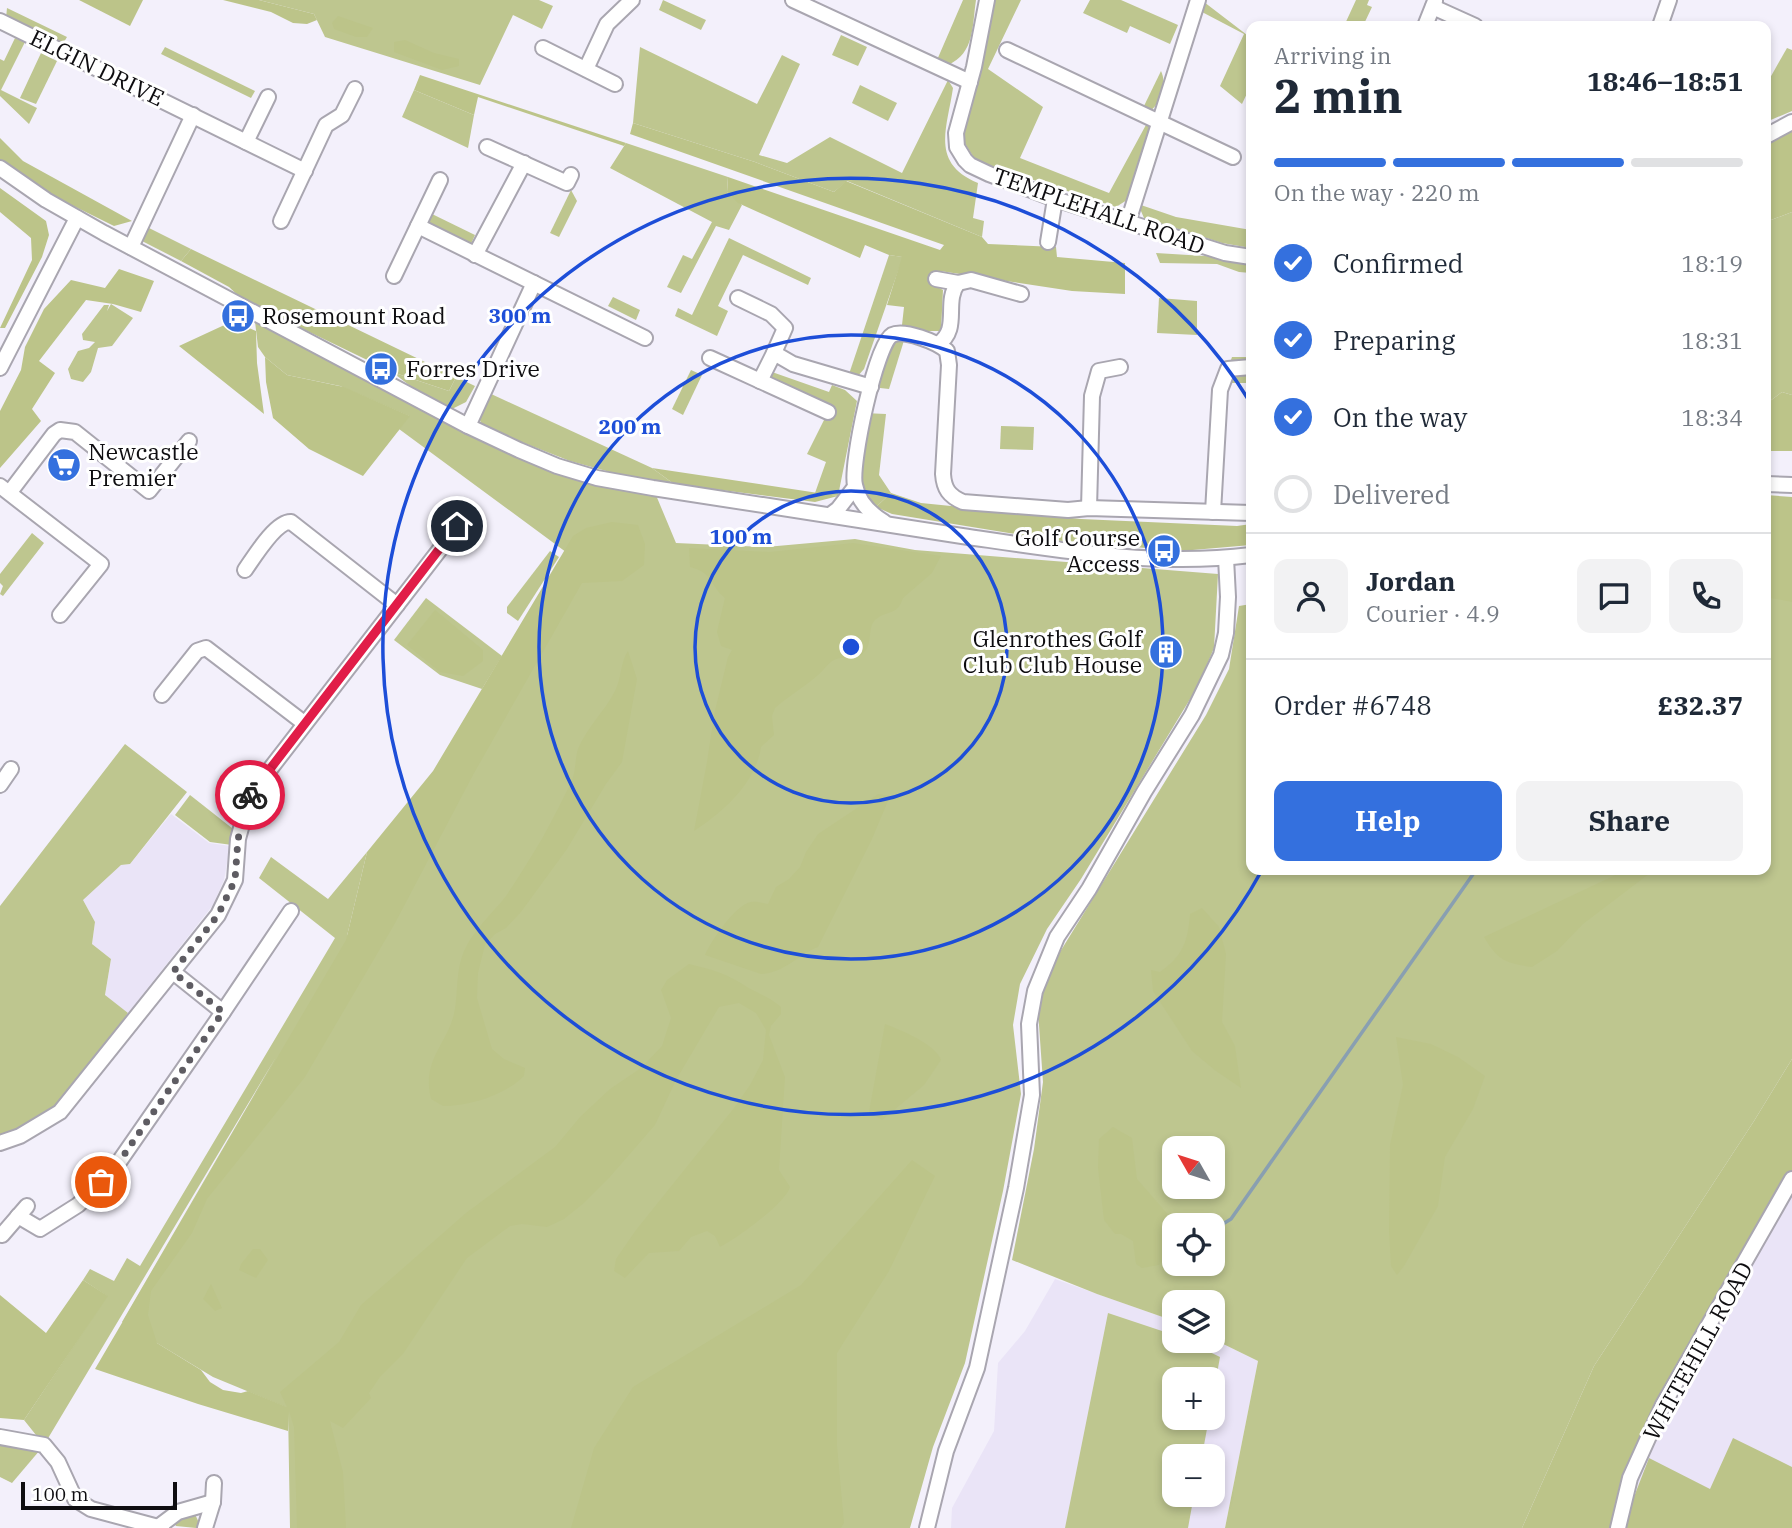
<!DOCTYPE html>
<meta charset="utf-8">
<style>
:root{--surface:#fff;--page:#f2f2f3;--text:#1f2937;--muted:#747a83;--line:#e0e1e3;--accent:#3470de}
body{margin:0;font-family:"IBM Plex Serif",serif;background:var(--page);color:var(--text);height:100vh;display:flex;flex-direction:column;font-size:26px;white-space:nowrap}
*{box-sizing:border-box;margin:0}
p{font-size:23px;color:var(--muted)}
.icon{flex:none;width:38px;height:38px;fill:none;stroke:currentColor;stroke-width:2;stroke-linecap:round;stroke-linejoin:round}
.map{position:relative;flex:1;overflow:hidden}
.side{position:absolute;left:1246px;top:21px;width:525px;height:854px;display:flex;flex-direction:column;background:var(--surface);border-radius:14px;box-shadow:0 4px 10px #0003}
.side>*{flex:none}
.needle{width:46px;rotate:309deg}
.controls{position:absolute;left:1162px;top:1136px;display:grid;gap:14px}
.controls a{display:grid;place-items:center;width:63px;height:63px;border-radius:14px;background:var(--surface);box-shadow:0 4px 10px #0003;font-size:35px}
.scale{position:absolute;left:21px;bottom:18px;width:156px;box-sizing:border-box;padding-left:7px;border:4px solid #0e0d10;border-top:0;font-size:19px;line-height:24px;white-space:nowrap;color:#0e0d10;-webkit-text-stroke:5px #fff;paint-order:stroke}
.pin{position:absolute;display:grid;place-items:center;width:60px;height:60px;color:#fff;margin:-30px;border:4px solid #fff;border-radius:50%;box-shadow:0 2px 7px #0007}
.courier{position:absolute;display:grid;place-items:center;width:70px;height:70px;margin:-35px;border:5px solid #e11d48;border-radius:50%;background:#fff;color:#222;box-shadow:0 2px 9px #0007}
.head em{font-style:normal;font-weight:700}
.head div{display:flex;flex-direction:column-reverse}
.head{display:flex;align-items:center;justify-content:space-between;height:119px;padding:0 28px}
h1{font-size:46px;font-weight:700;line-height:52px}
.bar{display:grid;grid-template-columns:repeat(4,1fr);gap:10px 7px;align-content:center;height:84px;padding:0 28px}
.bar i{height:9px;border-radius:5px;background:var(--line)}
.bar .on{background:var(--accent)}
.bar p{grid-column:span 4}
.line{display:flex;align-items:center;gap:18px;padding:0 28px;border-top:2px solid var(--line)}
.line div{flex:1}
.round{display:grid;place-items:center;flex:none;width:74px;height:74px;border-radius:14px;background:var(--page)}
ol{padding:0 28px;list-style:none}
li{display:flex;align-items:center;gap:21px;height:77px}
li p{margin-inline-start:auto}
li .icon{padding:7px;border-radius:50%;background:var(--accent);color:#fff;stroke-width:4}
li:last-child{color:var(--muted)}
li i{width:38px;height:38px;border:4px solid var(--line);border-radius:50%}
.action{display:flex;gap:14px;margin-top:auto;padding:14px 28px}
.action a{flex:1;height:80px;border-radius:14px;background:var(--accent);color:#fff;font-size:28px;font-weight:700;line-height:80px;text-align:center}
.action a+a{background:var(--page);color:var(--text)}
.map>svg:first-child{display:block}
.built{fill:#eae4f7;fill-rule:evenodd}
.green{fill:#bec68f;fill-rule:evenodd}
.forest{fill:#bcc489}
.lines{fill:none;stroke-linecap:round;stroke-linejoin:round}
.stream{stroke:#899fb1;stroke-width:3.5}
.minor-casing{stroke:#a9a6b0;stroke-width:18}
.minor{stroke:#fff;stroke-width:14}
.done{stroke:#5e5c62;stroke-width:7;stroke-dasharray:0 12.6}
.route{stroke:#e11d48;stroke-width:9}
.ring{fill:none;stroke:#1d4ed8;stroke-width:3.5}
.labels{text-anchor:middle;stroke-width:6;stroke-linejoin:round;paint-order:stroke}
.street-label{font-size:23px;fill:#0e0d10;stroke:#fff}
.poi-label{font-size:23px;fill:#0e0d10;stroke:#fff;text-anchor:start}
.centre{fill:#1d4ed8;stroke:#fff;stroke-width:3.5}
.ring-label{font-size:21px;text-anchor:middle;font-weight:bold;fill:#1d4ed8;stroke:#fff;stroke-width:6;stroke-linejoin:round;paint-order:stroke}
</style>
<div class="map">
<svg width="1792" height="1528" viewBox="0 0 1792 1528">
<rect width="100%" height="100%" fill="#f3f0fb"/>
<!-- built -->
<g class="built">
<path d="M171 814 209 843 230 846 224 880 213 905 128 1013 105 996 111 959 92 944 95 922 83 900 121 865 130 864Z"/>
<path d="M1792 1178V1528H1618L1630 1478Z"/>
<path d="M1055 1279 1174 1321V1340L1213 1339 1258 1361 1225 1528H951L952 1508 994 1431 998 1363 1025 1331ZM1174 1379H1213V1418H1174ZM1174 1456H1213V1494H1174Z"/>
</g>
<!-- green -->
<g class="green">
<path d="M259 0H539L553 6 542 29 513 15 480 85 325 37 314 14Z"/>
<path d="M663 0 706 20 701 30 659 10Z"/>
<path d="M963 0H976C972 26 975 53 948 65L937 60Z"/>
<path d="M993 0H1021L988 69 1043 107 1020 158 1109 193 1147 123 1150 130 1127 200 1116 207 976 161 964 142 963 120Z"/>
<path d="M1090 0H1121L1178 25 1170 44 1130 26 1127 33 1083 13Z"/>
<path d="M1356 0H1369L1367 5 1372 7 1363 26H1344Z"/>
<path d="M1204 2 1251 38V85L1242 104 1220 86 1244 34 1202 12Z"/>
<path d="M7 8 67 37 64 42 58 44 6 18Z"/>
<path d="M841 35 867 47 858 66 832 55Z"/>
<path d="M15 38 25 42 1 90 37 108 29 124 0 96V59L4 61Z"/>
<path d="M165 47 255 91 251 98 161 54Z"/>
<path d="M640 47 757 104 782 55 800 64 759 155 787 163 830 137 902 173 948 80 953 88C947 129 930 163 978 183L973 218 984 221 982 237 847 181 834 192 755 162 633 123Z"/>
<path d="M1787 48 1792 50V111L1766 122V85Z"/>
<path d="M41 53 57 61 36 104 20 98Z"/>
<path d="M1161 71C1167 84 1162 102 1150 111L1143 108Z"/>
<path d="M860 85 897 103 888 121 852 103Z"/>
<path d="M414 90 474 115 468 148 402 117Z"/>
<path d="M626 143 728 177 727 192 742 205 729 230 716 226 681 293 667 287 683 255 692 259 712 222 610 168Z"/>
<path d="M571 190 577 201 559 237 550 233Z"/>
<path d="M1138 204 1176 217 1251 230V248L1222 243 1144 218Z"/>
<path d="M1792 212V395L1782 392 1766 404V222Z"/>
<path d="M432 214 475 235 470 246 427 225Z"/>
<path d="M149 228 191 249 181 261 142 241Z"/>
<path d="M729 238 811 278 808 285 743 255 718 306 728 311 717 336 675 316 678 308 692 315Z"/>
<path d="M1156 253 1221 257 1251 265V273L1239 272 1217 264 1160 263Z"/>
<path d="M889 255 903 257 864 369 857 377 847 380Z"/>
<path d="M613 297 640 310 636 320 608 306Z"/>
<path d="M1159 298 1197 301V335L1157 333Z"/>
<path d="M111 304 133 318 112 346 98 348 91 372 83 382 71 379 68 369 78 351 89 348 95 342 83 340 82 334 104 305H109L107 311Z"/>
<path d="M254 313 522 451 653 488 676 543 766 547 855 539 915 550 1218 574 1214 648 1198 686 1081 879 1047 929 1020 984 1013 1025 1021 1094 1003 1191 965 1363 933 1447 910 1528H290L288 1408 213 1377 122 1322 276 1057 44 1445 24 1420 107 1296 83 1280 90 1269 114 1281 127 1258 140 1266 335 938 259 878 271 857 328 899 367 852 347 936 574 558 399 429 409 416 340 386 287 375 265 357 258 347Z"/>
<path d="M906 334 889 389 871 387 885 342Z"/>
<path d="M1232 357H1249L1247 383H1223Z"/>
<path d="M691 370 702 375 683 415 672 409Z"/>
<path d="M392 372 449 391 456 377 475 386 466 402 452 409 426 398Z"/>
<path d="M772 372 829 392 832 385 845 390 857 401 838 496 815 493 826 462 807 454 828 412 767 384Z"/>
<path d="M489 393 652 468 674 484 621 475 570 461 483 427 478 416Z"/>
<path d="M864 413 886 414 879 475 891 493 876 507C848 482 859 446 864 413Z"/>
<path d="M1001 426 1034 427 1033 450 1000 449Z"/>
<path d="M32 533 44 543 3 596 0 594 3 586 0 583V574Z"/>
<path d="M550 551 559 557 518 621 507 613V607Z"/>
<path d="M1766 564 1792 574V1059L1754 1121 1594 1366 1522 1528H1225L1258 1361 1213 1339V1302H1174V1321L1097 1294 1012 1260 1034 1149 1043 1082 1038 1011 1047 973 1206 715 1229 669 1239 606 1251 604V870H1766ZM1174 1148H1213V1186H1174ZM1174 1225H1213V1264H1174Z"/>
<path d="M426 598 502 656 482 689 440 675 394 640Z"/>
<path d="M125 744 187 792 130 864 121 865 83 900 95 922 92 944 111 959 105 995 128 1013 60 1112 0 1143V906Z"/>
<path d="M190 795 237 832 232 845 210 842 175 815Z"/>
<path d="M1108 1313 1174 1335V1340L1187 1341 1220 1357 1213 1396V1379H1174V1418H1209L1202 1456H1174V1494L1194 1495 1188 1528H1065Z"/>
<path d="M0 1444 40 1450 12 1483 0 1477Z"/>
<path d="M195 1514 199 1523 196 1528 176 1526 173 1522Z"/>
</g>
<!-- forest -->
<g class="forest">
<path d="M79 0H143L130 26Z"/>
<path d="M223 0H259L314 14 317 20 307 24 293 23 271 12Z"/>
<path d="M338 16 373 28 367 37H356L334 29 332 23Z"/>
<path d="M405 40 434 53 459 59V66L442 70 394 52V42Z"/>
<path d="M420 75 626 143 624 146 478 97 474 115 414 90Z"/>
<path d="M633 123 755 162 834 192 846 181 982 237 988 244 1056 247 1057 257 1125 263V294L1072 291 940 271 931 272 928 282 943 290 941 331H913L902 325 904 307 887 305 902 257 889 255 865 245 860 258 738 203 727 192 728 177 940 250 944 245 630 134Z"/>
<path d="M1792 130V212L1766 222V144Z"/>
<path d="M0 138 23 161 132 221 114 226 21 180 0 160Z"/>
<path d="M0 188 46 221 49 235 42 257 5 328H0L32 260 31 238 0 212Z"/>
<path d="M191 249 456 377 449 391 392 372 243 300 229 287 181 261Z"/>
<path d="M119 269 154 281 141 312 113 304 86 300 39 361 55 373 32 409 41 421 0 468V411L21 370 25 347 44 309 71 280 105 288Z"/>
<path d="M233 321 256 331 257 363 264 414 179 346Z"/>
<path d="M265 357 287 375 344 387 410 416 363 476 309 449 273 418 266 382Z"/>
<path d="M1782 392 1792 395V451H1766V404Z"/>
<path d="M652 468 838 496 815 502 674 484Z"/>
<path d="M891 493 921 503 1081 519 1237 526 1251 524V545L1181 551 1051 540 892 514 876 507Z"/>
<path d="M1766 495 1792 497V602L1766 597Z"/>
<path d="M612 522 638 525 645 544 644 565 622 581 582 583 473 775 394 925 305 1077 207 1199 192 1233 151 1291 148 1315 157 1343 201 1370 210 1382 223 1390 241 1393 248 1391 287 1407 280 1392 339 1342 361 1305 466 1213 555 1147 580 1117 610 1089 641 1068 662 1046 671 1018 661 990 667 980 689 964C711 969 728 974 747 987 759 994 770 997 781 1007V1014L771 1026 769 1035 785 1077 779 1170 790 1187C786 1203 736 1239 720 1247L715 1236 707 1231 691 1237 679 1251 649 1253 625 1278 614 1271 616 1259 636 1230 734 1108 750 1085 763 1060 766 1030 756 1013 739 1003 719 1007 676 1080 655 1125 609 1178 584 1203 564 1219 547 1227 522 1224 510 1226 467 1258 403 1354 380 1377 369 1393 371 1398 343 1428 330 1421 343 1472 346 1528H297L294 1427 289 1411 288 1431 198 1404 95 1369 346 940 367 852 433 771 573 536 586 528Z"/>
<path d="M853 543 941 556 932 573 903 598C898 614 889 611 879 617 864 625 876 645 861 655 854 659 842 656 834 660 828 663 824 670 818 675 805 687 788 696 775 708L772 716 774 735 761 747C756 783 722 813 694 831L707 762 714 715 728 657 732 650 721 646 717 632 725 598C709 585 714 573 690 567L689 548 770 552Z"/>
<path d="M435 610 483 650V661L463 676 440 672 407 645Z"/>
<path d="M628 651 637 679 622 762 606 784 567 849 521 912 506 928 495 934 485 945 478 973 477 998 492 1049 504 1059 525 1068 524 1076C505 1095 470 1106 443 1106L431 1099C421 1058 449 1044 455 1009 458 989 456 970 464 951 474 929 492 914 506 896 519 877 531 857 543 837 552 820 564 798 572 780 576 770 575 758 578 749 587 727 605 711 615 691 622 677 620 663 628 651Z"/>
<path d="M878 794 890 796 872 839 818 947C798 955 784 973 761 974L705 955C711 941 736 904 751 902 756 901 763 903 768 904L776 887 789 879 800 867 806 852 818 834Z"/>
<path d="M1626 870H1654L1583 924 1557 951 1532 967C1506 963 1498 961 1484 937Z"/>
<path d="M1202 908 1219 927 1226 954 1222 1022 1235 1046 1241 1088 1216 1071 1192 1051 1153 991 1151 970 1160 972C1183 956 1188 941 1190 914Z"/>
<path d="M885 1024C901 1030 935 1044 941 1060L924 1085 882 1120 869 1112Z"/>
<path d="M1396 1037 1431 1044 1458 1057 1485 1076 1473 1109 1445 1157 1438 1206 1404 1266 1397 1275 1391 1266 1389 1231 1390 1145 1403 1085Z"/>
<path d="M1792 1059V1179L1663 1405 1618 1528H1522L1594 1366 1754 1121Z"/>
<path d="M1113 1127 1132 1138 1137 1179 1177 1225H1174V1248L1159 1265 1142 1268 1136 1264 1133 1241 1121 1234H1115L1104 1220 1098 1168 1099 1139Z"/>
<path d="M912 1160 935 1176 889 1271 837 1353V1446L844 1523 841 1528H571L594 1448 633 1387 801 1285Z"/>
<path d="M253 1249H260L268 1260 256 1278 239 1270 241 1264Z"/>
<path d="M83 1280 108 1296 24 1420 0 1418V1295L46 1333Z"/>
<path d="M211 1284 222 1308 215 1311 203 1299Z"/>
<path d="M1733 1438 1792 1467V1528H1625L1632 1502 1649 1458 1710 1489Z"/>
</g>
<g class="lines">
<!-- stream -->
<path class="stream" d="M1213 1230 1231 1219 1476 870"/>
<!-- minor casing -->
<g class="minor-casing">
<g id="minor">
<path d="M793 0 970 82"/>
<path d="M987 0 974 67 956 133 957 147 965 160 970 165 989 174 1055 199 1225 253 1251 257"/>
<path d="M1433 7 1475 26"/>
<path d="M0 21 305 171"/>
<path d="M1425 26 1435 1"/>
<path d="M1660 26 1669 0"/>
<path d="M543 48 615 84"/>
<path d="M1007 50 1233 157"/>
<path d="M586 69 607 24 632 0"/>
<path d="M1766 136 1792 122"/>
<path d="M246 142 268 97"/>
<path d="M487 147 567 183 571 175"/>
<path d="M0 168 46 200 104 233 468 426 519 450 557 466 597 478 653 488C756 504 859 520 962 536 1058 550 1154 567 1251 555"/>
<path d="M281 221 326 125 342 115 355 89"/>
<path d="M1128 222 1198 0"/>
<path d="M418 226 645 338"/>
<path d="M1048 242 1055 199"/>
<path d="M131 247 193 115"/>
<path d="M475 255 524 163"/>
<path d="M394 276 440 180"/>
<path d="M936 279 958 283"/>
<path d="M738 298 771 314 785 328 774 353 793 364 871 387"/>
<path d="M938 344C961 329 943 302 958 283L971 280 1021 294"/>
<path d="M710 358 828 412"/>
<path d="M0 368 77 218"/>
<path d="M760 381 774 353"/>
<path d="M468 426 534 283"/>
<path d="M1766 484 1792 485"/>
<path d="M0 486 101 564 60 615"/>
<path d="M10 492 54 434 60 430 75 432 149 491 189 441"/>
<path d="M1089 508 1092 396 1099 371 1120 367"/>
<path d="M1213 512 1220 390 1228 369 1251 367"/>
<path d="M830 515 838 509 855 487"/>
<path d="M884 522C871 514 858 501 855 485 850 465 876 344 892 335 904 329 937 342 947 351L949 365 943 474C944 489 949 496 963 502L1068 510 1089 508 1251 513"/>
<path d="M245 570C254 557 276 521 291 522L397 605"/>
<path d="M162 695 197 651 206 648 304 723"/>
<path d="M0 785 11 769"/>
<path d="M173 972 223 1012"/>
<path d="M0 1143 20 1136 60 1112 218 915 235 880 238 839 250 795 458 526"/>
<path d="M18 1216 40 1229 78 1205 112 1172 223 1012 291 911"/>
<path d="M2 1235 27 1206"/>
<path d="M0 1437 44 1445 58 1462 75 1499 91 1509 162 1528"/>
<path d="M158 1527 178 1512 213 1502"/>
<path d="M205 1528 213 1502 214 1483"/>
<path d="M927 1528 946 1451 977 1368 1016 1188 1032 1095 1029 1024 1035 991 1057 937 1089 889 1144 792 1192 715 1221 655 1226 633 1228 597 1226 558"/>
<path d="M1618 1528 1630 1478 1663 1405 1792 1179"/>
</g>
</g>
<!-- minor -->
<use href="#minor" class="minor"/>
</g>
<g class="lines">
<!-- done -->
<path class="done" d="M101 1182 112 1172 223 1012 173 972 218 915 235 880 238 839 250 795"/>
<!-- route -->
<path class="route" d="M250 795 457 526"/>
</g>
<!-- distance rings -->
<g class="ring">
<circle cx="851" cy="647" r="156"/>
<circle cx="851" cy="647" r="312"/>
<path d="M1262 870A468 468 0 1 1 1250 402"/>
</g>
<!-- icons -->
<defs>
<g id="bus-disc" transform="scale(1.75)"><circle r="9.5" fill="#3470de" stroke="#fff"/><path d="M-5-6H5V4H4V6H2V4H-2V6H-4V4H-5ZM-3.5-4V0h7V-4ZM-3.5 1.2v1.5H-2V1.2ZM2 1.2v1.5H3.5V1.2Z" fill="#fff"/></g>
<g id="supermarket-disc" transform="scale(1.75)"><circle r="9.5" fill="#3470de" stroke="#fff"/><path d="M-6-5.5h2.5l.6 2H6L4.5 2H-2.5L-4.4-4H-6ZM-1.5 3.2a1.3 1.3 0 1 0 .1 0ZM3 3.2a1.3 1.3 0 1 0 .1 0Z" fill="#fff"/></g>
<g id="building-disc" transform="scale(1.75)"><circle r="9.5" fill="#3470de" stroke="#fff"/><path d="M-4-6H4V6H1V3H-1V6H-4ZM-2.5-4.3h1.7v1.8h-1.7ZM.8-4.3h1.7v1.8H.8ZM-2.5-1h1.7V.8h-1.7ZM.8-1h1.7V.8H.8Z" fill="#fff"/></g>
</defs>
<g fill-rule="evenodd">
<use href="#bus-disc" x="238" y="316"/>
<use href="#bus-disc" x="381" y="369"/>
<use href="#supermarket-disc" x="64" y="465"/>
<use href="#bus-disc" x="1164" y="551"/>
<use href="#building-disc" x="1166" y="652"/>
</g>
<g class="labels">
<!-- street labels -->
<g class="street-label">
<text transform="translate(97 68) rotate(26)" y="8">ELGIN DRIVE</text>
<text transform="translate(1099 211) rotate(19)" y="8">TEMPLEHALL ROAD</text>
<text transform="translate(1698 1351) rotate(-61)" y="8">WHITEHILL ROAD</text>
</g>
<!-- poi labels -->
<g class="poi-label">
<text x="262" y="324">Rosemount Road</text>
<text x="406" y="377">Forres Drive</text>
<text x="88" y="460">Newcastle<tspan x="88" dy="26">Premier</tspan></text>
<text x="1140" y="546" text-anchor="end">Golf Course<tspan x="1140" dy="26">Access</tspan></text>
<text x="1142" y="647" text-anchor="end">Glenrothes Golf<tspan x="1142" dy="26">Club Club House</tspan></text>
</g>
</g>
<circle cx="851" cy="647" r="10" class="centre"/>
<g class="ring-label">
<text x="520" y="323">300 m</text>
<text x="630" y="434">200 m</text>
<text x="741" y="544">100 m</text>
</g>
</svg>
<div class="controls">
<a><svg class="needle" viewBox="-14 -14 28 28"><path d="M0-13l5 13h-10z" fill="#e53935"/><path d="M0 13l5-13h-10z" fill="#747a83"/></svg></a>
<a><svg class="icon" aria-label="locate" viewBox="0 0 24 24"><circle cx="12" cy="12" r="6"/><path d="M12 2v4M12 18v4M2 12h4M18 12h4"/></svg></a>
<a><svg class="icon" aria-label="layers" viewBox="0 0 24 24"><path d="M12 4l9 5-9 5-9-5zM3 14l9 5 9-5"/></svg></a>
<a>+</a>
<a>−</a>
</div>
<div class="scale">100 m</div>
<div class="pin" style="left:101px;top:1182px;background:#ea580c"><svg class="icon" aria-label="bag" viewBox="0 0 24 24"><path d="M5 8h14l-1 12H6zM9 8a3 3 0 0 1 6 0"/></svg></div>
<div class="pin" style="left:457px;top:526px;background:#1f2937"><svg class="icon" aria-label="home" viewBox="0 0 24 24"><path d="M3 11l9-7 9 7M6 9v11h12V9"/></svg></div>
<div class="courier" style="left:250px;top:795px"><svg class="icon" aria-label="bike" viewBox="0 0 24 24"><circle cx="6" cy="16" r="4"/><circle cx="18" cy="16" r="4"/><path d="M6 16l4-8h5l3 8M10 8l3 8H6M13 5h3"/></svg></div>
<section class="side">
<div class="head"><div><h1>2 min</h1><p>Arriving in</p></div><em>18:46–18:51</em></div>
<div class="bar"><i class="on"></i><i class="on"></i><i class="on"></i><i></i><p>On the way · 220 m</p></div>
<ol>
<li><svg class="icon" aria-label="check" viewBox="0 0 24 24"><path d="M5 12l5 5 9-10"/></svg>Confirmed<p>18:19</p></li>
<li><svg class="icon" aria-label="check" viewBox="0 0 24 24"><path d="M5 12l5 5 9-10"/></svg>Preparing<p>18:31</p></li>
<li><svg class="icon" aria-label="check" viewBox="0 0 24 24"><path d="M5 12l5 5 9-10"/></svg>On the way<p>18:34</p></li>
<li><i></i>Delivered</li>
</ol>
<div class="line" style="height:126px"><a class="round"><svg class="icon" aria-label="person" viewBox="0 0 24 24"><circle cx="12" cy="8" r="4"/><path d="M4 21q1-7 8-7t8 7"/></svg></a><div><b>Jordan</b><p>Courier · 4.9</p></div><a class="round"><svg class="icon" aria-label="chat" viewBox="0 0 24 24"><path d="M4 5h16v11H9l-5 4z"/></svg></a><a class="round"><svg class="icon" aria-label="phone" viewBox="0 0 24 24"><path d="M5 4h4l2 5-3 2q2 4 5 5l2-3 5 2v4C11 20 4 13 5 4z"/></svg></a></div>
<div class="line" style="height:91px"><div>Order #6748</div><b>£32.37</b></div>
<div class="action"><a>Help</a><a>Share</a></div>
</section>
</div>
